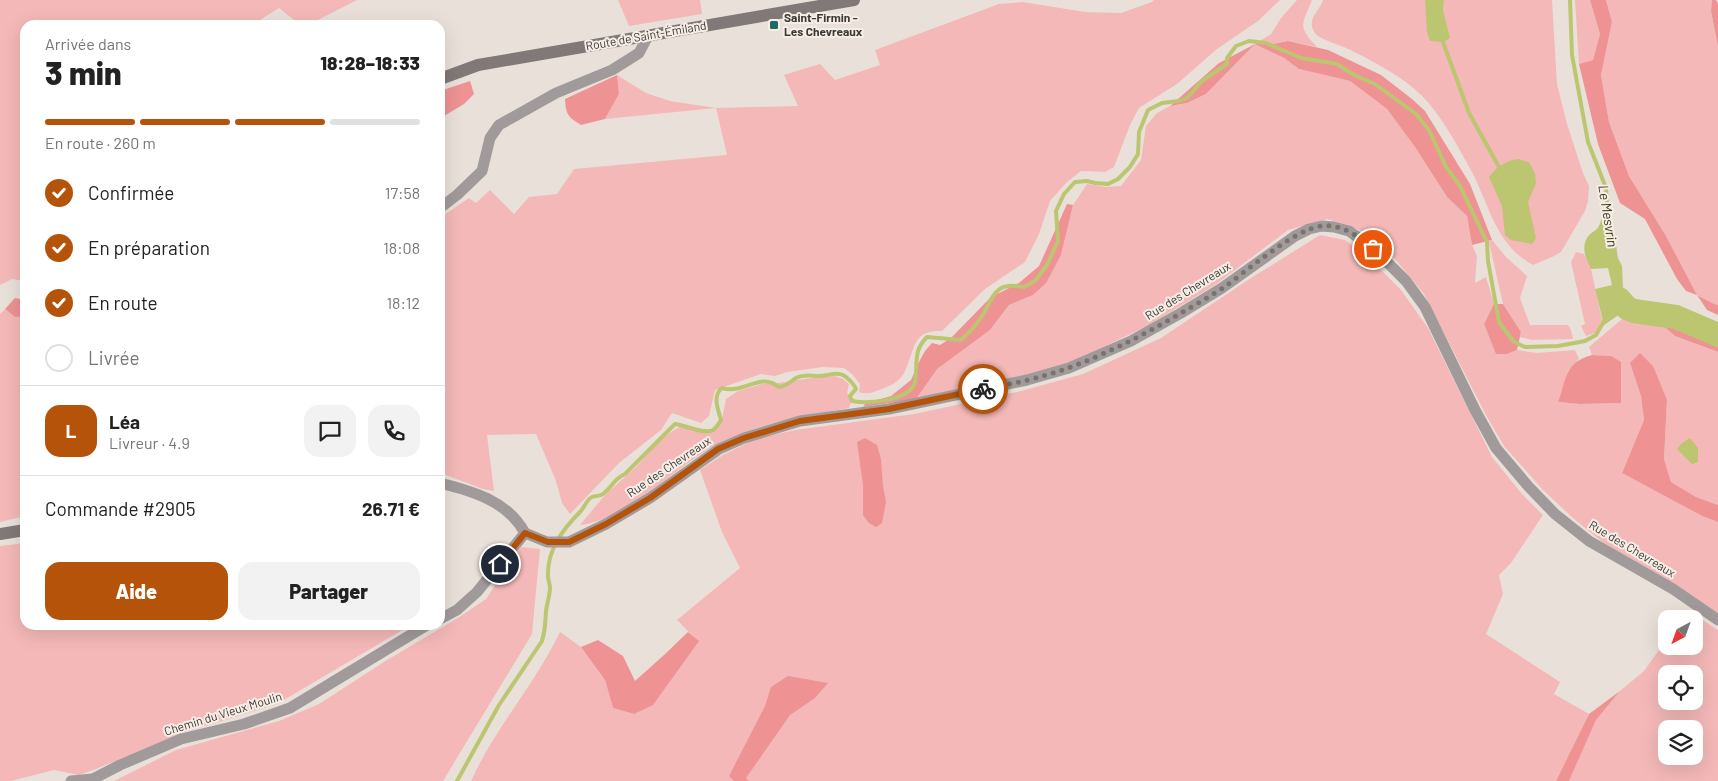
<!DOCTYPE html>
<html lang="fr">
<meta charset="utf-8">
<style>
:root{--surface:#fff;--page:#f2f2f2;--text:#222;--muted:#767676;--line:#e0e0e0;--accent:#b45309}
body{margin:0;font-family:Barlow,sans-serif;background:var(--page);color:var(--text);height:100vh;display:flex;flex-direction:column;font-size:19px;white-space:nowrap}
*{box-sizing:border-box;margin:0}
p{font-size:16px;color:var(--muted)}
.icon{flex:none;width:28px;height:28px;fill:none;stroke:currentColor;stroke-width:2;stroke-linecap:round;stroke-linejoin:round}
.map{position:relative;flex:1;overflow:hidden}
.details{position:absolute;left:20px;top:20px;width:425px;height:610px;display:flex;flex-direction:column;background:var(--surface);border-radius:15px;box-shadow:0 5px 20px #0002}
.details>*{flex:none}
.needle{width:32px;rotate:221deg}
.controls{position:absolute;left:1658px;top:610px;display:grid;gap:10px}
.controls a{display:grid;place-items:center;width:45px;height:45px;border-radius:10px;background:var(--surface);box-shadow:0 5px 20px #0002;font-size:25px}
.pin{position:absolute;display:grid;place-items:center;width:42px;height:42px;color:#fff;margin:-21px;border:2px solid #fff;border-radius:50%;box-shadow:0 1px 5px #0007}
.courier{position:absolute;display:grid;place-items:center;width:50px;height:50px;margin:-25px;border:4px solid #b45309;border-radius:50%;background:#fff;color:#222;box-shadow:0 1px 6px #0007}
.head em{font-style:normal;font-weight:800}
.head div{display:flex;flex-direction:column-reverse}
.head{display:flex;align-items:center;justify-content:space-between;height:85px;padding:0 25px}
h1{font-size:32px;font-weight:800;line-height:38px}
.bar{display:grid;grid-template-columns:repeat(4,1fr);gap:8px 5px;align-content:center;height:60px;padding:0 25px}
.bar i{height:6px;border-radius:4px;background:var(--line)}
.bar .selected{background:var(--accent)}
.bar p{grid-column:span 4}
.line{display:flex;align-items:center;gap:12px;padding:0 25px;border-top:1px solid var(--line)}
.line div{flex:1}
.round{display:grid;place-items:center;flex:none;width:52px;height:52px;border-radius:15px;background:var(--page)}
ol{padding:0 25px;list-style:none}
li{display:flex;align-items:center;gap:15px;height:55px}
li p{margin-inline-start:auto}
li .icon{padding:5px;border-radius:50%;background:var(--accent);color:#fff;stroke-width:4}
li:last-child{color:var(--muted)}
li i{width:28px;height:28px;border:2px solid var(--line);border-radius:50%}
.cta{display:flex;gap:10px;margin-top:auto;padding:10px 25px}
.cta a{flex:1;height:58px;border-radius:15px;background:var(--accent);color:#fff;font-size:20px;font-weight:800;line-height:58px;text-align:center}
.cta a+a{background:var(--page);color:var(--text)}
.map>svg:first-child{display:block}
.green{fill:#f4b8b8;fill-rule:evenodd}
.forest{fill:#ee9294}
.water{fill:#bcc56f}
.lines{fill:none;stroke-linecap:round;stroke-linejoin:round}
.stream{stroke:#bcc56f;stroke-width:4}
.river{stroke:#bcc56f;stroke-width:24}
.street{stroke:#a09b9a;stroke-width:11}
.secondary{stroke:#807977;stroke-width:12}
.done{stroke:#78736e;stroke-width:5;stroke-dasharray:0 9}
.route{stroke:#b45309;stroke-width:6}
.poi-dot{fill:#1e6961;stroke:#f6eee6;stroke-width:2}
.labels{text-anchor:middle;stroke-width:4;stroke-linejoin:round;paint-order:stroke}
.poi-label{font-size:12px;font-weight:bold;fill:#3b3835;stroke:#f6eee6;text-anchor:start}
.street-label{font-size:12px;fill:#3b3835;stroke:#f6eee6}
.water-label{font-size:14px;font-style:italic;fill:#3b3f1a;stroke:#f6eee6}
</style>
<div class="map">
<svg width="1718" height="781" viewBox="0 0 1718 781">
<rect width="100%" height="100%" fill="#e9e1d9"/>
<!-- green -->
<g class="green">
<path d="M0 0H357L308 25 298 23 279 8 252 25H25V281L12 279 0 285Z"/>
<path d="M618 0H700L702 14 629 26Z"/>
<path d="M1154 0H1280L1258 21 1217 49 1177 84 1139 108 1130 125 1114 167 1105 172 1081 171 1067 182 1050 201 1039 234 1025 262 985 289 942 331C911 329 915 352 904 373 900 381 890 386 882 389 874 392 867 395 859 392L860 384 852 374 844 368 823 367 787 372 775 376 761 374 715 390 709 416 701 423 672 413 661 430 619 463 570 514 562 503 556 481 536 434 487 435 494 491 483 489 443 474 440 465V218L469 198 476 203 490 190 514 214 529 197 557 194 574 169 727 155 716 108 605 119 619 94 617 75 646 93 670 101 716 108 798 106 784 75 820 64 835 80 880 65 875 50 999 4 1023 2 1085 12 1121 13 1152 2Z"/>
<path d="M1297 0H1312C1302 25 1297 26 1317 47L1288 41 1273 44H1257L1284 58 1299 69 1350 81 1387 109 1415 147 1447 197 1467 216 1472 245 1477 256 1475 283 1486 277 1494 304 1484 324 1496 353 1507 354 1517 350 1537 353 1575 350 1579 359 1568 371 1558 402 1580 404 1621 403 1611 356 1592 355 1589 347 1622 319 1636 315 1659 322 1675 336 1718 352V505L1696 497 1671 482 1664 459 1667 400 1630 363 1641 396 1644 420 1622 473 1702 516 1718 522V614L1606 545 1573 518 1543 490 1504 446 1486 415 1424 294 1395 259 1368 234 1348 225 1327 219 1288 230 1215 285 1149 325 1062 367 916 399 936 369 990 330 1009 305 1033 295 1061 255 1073 205 1087 184 1106 187 1121 186 1141 160 1146 126 1157 113 1170 106 1187 103 1206 94 1255 44 1271 34 1281 18Z"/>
<path d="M1323 0H1552L1557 84 1567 124 1583 173 1589 186 1588 201 1585 211 1561 252 1552 257 1533 265C1496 245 1490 207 1472 172 1460 150 1442 117 1425 99 1406 78 1371 60 1346 48 1337 44 1326 41 1318 36 1315 34 1313 30 1312 27 1310 16 1320 10 1323 0Z"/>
<path d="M1575 0H1590L1600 34 1593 60 1579 64Z"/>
<path d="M1606 0H1712L1711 11 1718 46V305L1714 304 1697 295 1666 236 1629 176 1609 122 1601 75 1612 22Z"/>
<path d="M1320 235 1345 240 1366 255 1401 290 1428 328 1492 457 1522 494 1543 515 1511 563 1499 575 1503 594 1486 634 1560 682 1554 694 1589 714 1556 781H471C495 728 535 684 560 632L581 647 605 680 613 708 634 714 653 704 698 641 677 620 740 568 722 532 700 470 723 455 755 439 795 430 914 414 1017 392 1083 374 1161 338 1251 278Z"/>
<path d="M1492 240 1506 257 1527 276 1520 298 1530 325H1568L1571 330 1573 339 1532 340 1520 337 1521 332 1503 304 1489 242Z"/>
<path d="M1576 252 1584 254 1591 269 1602 320 1595 333 1586 336 1581 326 1585 324 1571 262Z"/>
<path d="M5 309 15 317 25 316V516L0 522V314Z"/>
<path d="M835 376 843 379 849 384 847 393 852 400 849 408C805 416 760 423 720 443 677 464 628 520 580 525L605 495 637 466 662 438 679 427C700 429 701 436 721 424L726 399 738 391 762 384 778 383 811 378Z"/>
<path d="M25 543V625H411L277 704 185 732 96 769 79 775 54 770 11 781H0V546Z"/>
<path d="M521 547 540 549 532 634 443 781H114L176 750 279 721 319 704 387 660 458 618 486 599Z"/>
<path d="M1689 611 1718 630V781H1569L1596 720 1620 691 1644 671 1666 640V646H1694V619H1683ZM1666 674H1694V701H1666ZM1666 729H1694V756H1666Z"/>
</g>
<!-- forest -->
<g class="forest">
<path d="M1590 0H1606L1612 22 1601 75 1609 122 1629 176 1666 236 1697 295 1714 304 1718 305V315L1707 310 1697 295 1686 291 1677 279 1645 219 1620 203 1598 144 1579 64 1593 60 1600 34Z"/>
<path d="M1712 0H1716L1718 4V46L1711 11Z"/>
<path d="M1288 41 1328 50 1381 75 1412 99 1425 111 1470 184 1492 240 1472 245 1467 216 1447 197 1415 147 1387 109 1350 81 1299 69 1284 58 1255 44 1206 94 1187 103 1170 106 1219 63 1255 44H1273Z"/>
<path d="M617 75 619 94 605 119 581 125C568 117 566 115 565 99Z"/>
<path d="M470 81 474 94 464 104 444 116 440 110V91Z"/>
<path d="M1067 204 1073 205 1061 255 1046 283 1033 295 1009 305 990 330 937 369 916 399 863 407 866 403 891 396 911 380 920 360 925 351 932 343 940 345 951 338 991 297 1019 283 1039 266Z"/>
<path d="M15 298 25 300V316L15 317 5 309Z"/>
<path d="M1494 304H1503L1521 332 1517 350 1507 354H1496L1484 324Z"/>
<path d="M1659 310 1681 324 1718 338V352L1675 336 1659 322 1636 315Z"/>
<path d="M1640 353 1653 366 1667 400 1664 459 1671 482 1696 497 1718 505V522L1702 516 1622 473 1644 420 1641 396 1630 363Z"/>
<path d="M1592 355 1611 356 1621 362V403L1580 404 1558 402C1567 378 1564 363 1592 355Z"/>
<path d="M865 438 877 445 881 459 883 486 886 502 882 523 876 527 869 523 863 515V485L857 442Z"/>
<path d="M688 632 699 641 653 705 634 714 613 708 605 680 581 647 598 640 623 656 635 681 664 655Z"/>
<path d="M788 676 828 683 815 698 790 715 746 778 749 781H734L729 776 765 706 771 687Z"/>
<path d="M1620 691 1596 720 1569 781H1556L1589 714Z"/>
</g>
<!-- water -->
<g class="water">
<path d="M1425 0H1444L1443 10 1450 38 1443 42 1430 41 1427 32Z"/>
<path d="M1518 159 1529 162 1535 174 1536 183 1528 202 1536 238 1532 244 1511 240 1505 235 1502 206 1489 177C1497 166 1506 161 1518 159Z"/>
<path d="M1601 220H1610L1615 238 1618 258 1622 266 1623 289 1629 301 1627 308 1623 312 1604 325 1595 289 1612 285 1608 268 1591 269C1586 259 1581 249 1587 238 1593 229 1598 233 1601 220Z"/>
<path d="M1690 438 1698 448V462L1692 464 1677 449 1682 443Z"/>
</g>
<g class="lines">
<!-- stream -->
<g class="stream">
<path d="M1570 0 1572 55 1588 142 1606 188 1608 225"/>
<path d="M1443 42 1469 113 1499 167"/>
<path d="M457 781 499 705 542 641C546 628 545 623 546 611 547 603 550 595 550 588 550 584 548 580 548 576 547 550 563 529 580 512 584 508 587 499 592 497 596 495 599 497 603 494 614 486 612 480 625 474L675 424C685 425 705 435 713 430 716 428 719 423 721 420 718 409 712 396 722 388 744 395 760 371 779 387 787 386 790 382 796 378 804 374 811 376 819 376 826 376 833 373 839 374 845 374 854 384 856 389L850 396 852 401C867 404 906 401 914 385 916 382 915 377 916 373 917 358 915 349 927 337L961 340C969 333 978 323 984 313 995 292 997 282 1024 287L1035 281 1047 265 1058 241 1056 211 1064 194 1075 182 1087 181 1095 183 1108 184 1118 179 1130 167 1138 154 1139 132 1148 110 1162 103 1179 101 1187 98 1202 81 1227 64V58L1236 46 1249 41 1266 43 1301 58 1337 64 1354 75 1375 84 1416 114 1429 130 1446 167 1460 186 1487 242 1488 261 1499 322 1514 342 1525 347 1558 346 1585 341 1596 335 1604 321"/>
</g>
<!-- river -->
<path class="river" d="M1619 299 1627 308 1634 311 1676 317 1718 335"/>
<!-- street -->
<g class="street">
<path d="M440 208 457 195 482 171 490 138 499 125 556 93 612 70 628 60 639 53 648 36"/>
<path d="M440 483C472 491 508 501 525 533"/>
<path d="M525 533 547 542H569L606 524 650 498 719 449 744 438 800 421 889 409 1027 380 1069 368 1131 341 1181 313 1222 288 1295 236 1309 229 1322 226 1334 227 1349 231 1363 241 1382 257 1406 281 1425 307 1475 410 1496 448 1528 486 1555 514 1589 541 1673 589 1718 620"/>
<path d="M440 619 457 610 477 592 525 533"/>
<path d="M71 781 93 779 120 765 181 739 244 724 290 708 427 625"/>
</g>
<!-- secondary -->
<g class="secondary">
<path d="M440 79 478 65 854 0"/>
<path d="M0 534 25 530"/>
</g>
</g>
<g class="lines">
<!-- done -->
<path class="done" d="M983 389C1012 384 1041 378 1068 368 1107 354 1145 334 1181 313 1195 305 1209 297 1223 288 1247 271 1294 229 1322 226 1343 224 1358 236 1373 249"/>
<!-- route -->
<path class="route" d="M500 564 525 533 548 542H569L606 524 650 498 718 449 744 438 800 421 889 409 983 389"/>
</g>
<!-- markers -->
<rect class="poi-dot" x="769" y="20" width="10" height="10" rx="2.5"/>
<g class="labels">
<!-- poi labels -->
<g class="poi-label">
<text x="784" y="22">Saint-Firmin -<tspan x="784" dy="14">Les Chevreaux</tspan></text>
</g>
<!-- street labels -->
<g class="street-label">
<text transform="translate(646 36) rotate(-10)" y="4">Route de Saint-Émiland</text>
<text transform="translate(1188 291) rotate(-32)" y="4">Rue des Chevreaux</text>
<text transform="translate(669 467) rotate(-34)" y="4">Rue des Chevreaux</text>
<text transform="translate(1632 549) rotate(31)" y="4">Rue des Chevreaux</text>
<text transform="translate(223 714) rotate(-17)" y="4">Chemin du Vieux Moulin</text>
</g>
<!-- water labels -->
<g class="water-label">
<text transform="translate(1608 216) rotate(81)" y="5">Le Mesvrin</text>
</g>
</g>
</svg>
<div class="controls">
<a><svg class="needle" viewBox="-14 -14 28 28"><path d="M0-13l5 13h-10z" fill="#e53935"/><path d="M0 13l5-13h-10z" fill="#767676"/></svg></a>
<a><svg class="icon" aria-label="locate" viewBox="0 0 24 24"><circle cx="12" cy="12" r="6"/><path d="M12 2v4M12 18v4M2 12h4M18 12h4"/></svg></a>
<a><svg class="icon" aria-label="layers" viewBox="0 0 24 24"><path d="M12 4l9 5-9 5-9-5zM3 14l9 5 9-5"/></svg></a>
</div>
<div class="pin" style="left:1373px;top:249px;background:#ea580c"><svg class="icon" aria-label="bag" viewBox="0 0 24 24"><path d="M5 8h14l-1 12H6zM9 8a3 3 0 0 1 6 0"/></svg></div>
<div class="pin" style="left:500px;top:564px;background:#1f2937"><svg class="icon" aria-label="home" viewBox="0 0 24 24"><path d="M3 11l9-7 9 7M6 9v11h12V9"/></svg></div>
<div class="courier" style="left:983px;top:389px"><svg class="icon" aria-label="bike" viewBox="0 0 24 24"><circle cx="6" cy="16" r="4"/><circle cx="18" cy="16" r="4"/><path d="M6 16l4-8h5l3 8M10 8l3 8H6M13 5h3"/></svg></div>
<section class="details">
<div class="head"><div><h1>3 min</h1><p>Arrivée dans</p></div><em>18:28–18:33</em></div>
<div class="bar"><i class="selected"></i><i class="selected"></i><i class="selected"></i><i></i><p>En route · 260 m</p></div>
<ol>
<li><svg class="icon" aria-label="check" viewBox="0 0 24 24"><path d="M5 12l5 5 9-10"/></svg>Confirmée<p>17:58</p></li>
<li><svg class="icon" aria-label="check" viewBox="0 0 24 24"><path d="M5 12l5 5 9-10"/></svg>En préparation<p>18:08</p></li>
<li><svg class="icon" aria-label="check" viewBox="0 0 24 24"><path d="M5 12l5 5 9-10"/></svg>En route<p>18:12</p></li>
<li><i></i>Livrée</li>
</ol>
<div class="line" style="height:90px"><b class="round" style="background:var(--accent);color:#fff">L</b><div><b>Léa</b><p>Livreur · 4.9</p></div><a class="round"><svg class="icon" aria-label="chat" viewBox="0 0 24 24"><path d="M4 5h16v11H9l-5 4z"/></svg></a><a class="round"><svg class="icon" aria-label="phone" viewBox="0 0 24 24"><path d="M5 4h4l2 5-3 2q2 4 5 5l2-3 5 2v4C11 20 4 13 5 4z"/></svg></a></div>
<div class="line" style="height:65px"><div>Commande #2905</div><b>26.71 €</b></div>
<div class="cta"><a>Aide</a><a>Partager</a></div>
</section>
</div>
